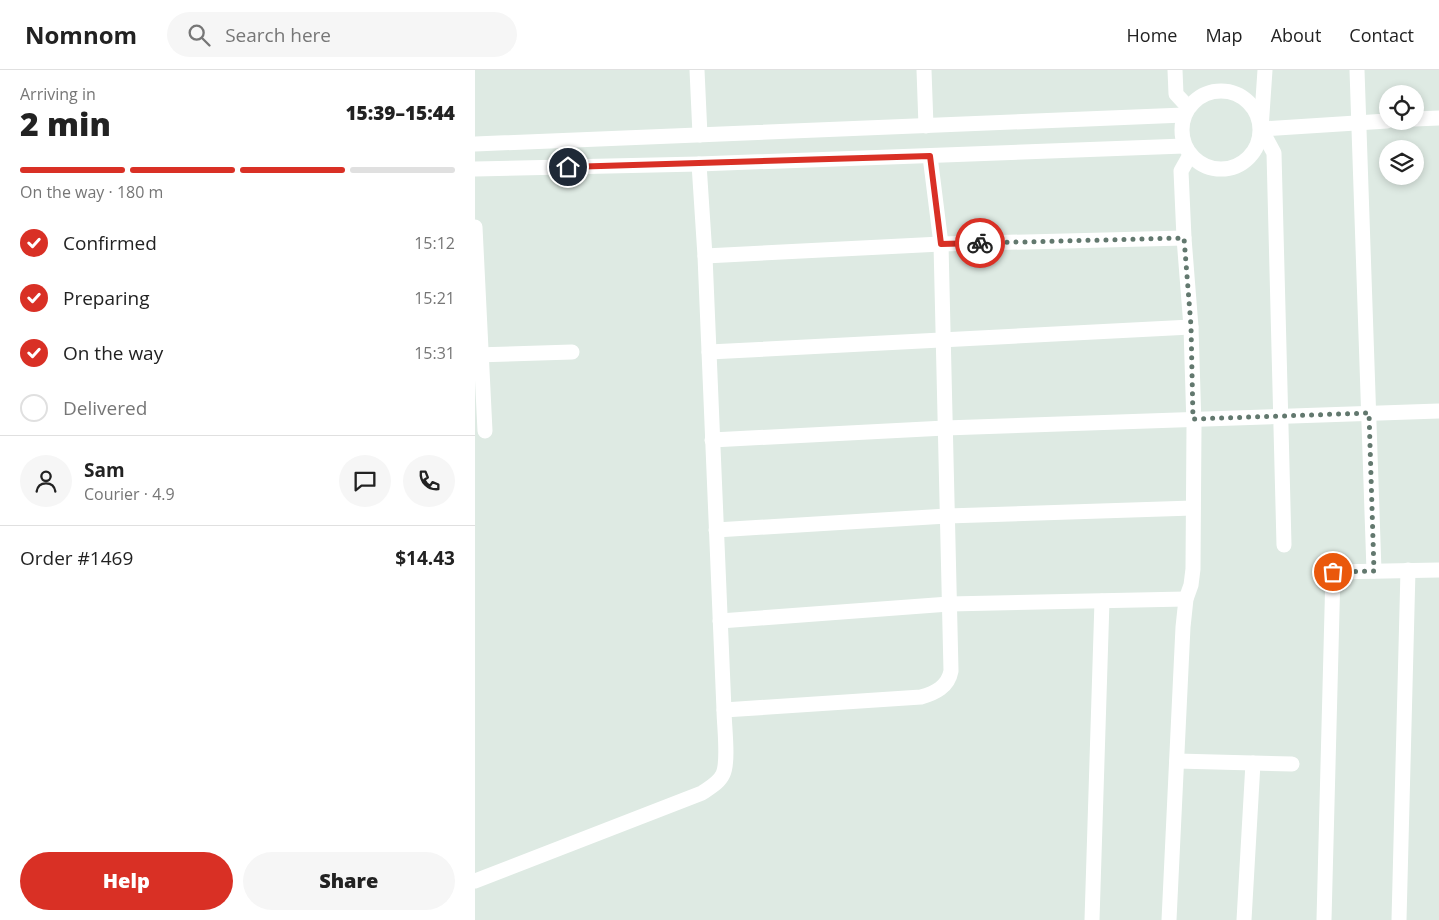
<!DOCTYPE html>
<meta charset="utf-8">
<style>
:root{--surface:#fff;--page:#f6f6f6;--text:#222;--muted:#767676;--line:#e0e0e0;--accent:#d93025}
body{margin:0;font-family:"Open Sans",sans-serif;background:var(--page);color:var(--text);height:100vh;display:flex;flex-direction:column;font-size:19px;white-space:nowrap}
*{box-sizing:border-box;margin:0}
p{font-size:16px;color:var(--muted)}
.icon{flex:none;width:28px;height:28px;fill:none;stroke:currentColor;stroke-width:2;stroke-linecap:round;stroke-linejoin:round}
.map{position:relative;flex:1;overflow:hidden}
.panel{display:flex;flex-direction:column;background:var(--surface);width:475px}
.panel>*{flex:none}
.controls{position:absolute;left:904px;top:15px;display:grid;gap:10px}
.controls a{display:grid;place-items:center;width:45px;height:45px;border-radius:50%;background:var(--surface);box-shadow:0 2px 8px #0003;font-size:25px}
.pin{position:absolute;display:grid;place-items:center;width:42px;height:42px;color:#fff;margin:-21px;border:2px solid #fff;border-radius:50%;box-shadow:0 1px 5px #0007}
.courier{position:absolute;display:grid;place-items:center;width:50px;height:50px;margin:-25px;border:4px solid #d93025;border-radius:50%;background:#fff;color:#222;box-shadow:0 1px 6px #0007}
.overview em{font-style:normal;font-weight:800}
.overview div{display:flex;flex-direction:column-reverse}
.overview{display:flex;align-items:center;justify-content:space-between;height:85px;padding:0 20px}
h1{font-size:32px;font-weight:800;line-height:38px}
.bar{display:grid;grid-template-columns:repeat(4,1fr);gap:8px 5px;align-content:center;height:60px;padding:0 20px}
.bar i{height:6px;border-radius:4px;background:var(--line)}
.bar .on{background:var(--accent)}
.bar p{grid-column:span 4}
.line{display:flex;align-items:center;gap:12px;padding:0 20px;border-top:1px solid var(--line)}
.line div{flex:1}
.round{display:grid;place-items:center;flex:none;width:52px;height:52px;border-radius:26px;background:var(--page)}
ol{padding:0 20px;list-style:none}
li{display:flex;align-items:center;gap:15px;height:55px}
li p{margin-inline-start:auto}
li .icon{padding:5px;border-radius:50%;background:var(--accent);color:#fff;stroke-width:4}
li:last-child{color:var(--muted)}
li i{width:28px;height:28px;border:2px solid var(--line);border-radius:50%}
.primary-button{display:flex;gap:10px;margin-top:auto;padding:10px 20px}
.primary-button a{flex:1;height:58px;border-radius:30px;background:var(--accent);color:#fff;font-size:20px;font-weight:800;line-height:58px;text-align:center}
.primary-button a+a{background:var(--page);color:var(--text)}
header{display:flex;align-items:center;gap:30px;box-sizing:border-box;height:70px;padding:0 25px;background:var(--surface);border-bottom:1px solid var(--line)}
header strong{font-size:24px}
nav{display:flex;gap:28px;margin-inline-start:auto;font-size:18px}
.search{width:350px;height:45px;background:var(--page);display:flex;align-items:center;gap:12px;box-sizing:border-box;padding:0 18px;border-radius:28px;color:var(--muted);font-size:19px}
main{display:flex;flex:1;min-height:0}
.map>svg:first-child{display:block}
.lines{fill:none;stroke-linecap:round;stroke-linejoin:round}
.street{stroke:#fff;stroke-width:15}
.done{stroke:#62786e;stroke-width:5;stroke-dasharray:0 9}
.route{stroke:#d93025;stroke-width:6}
</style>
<header>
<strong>Nomnom</strong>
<div class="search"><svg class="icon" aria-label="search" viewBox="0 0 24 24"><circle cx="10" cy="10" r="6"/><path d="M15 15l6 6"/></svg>Search here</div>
<nav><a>Home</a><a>Map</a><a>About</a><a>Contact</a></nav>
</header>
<main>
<section class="panel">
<div class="overview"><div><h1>2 min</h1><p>Arriving in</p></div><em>15:39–15:44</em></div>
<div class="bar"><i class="on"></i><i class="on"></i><i class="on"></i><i></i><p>On the way · 180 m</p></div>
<ol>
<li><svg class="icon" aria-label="check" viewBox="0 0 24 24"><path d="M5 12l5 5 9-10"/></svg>Confirmed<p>15:12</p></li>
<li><svg class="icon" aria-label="check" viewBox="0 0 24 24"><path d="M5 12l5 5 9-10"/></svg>Preparing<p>15:21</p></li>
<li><svg class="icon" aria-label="check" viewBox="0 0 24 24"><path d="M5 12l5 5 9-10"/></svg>On the way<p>15:31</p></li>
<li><i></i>Delivered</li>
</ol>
<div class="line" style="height:90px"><a class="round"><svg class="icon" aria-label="person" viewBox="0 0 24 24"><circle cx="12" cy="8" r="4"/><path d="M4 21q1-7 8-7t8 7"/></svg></a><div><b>Sam</b><p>Courier · 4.9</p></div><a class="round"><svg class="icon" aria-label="chat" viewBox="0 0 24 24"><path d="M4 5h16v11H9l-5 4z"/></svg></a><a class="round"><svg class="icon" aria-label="phone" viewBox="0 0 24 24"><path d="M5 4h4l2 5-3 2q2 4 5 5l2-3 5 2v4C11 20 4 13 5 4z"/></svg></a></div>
<div class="line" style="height:65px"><div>Order #1469</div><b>$14.43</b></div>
<div class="primary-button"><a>Help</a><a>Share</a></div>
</section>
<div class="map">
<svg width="964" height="850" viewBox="0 0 964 850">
<rect width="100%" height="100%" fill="#deeae3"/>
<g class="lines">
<!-- street -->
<g class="street">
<path d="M222 0 225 65"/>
<path d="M449 0 451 56"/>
<path d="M700 0 701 24 713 37"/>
<path d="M790 0 786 59 799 83 809 475"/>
<path d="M882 0 899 501"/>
<circle cx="746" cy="60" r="39"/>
<path d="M940 49 964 48"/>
<path d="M786 59 912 51"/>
<path d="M0 74 709 45"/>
<path d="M0 99 224 94 709 76"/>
<path d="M0 157 10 361"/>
<path d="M230 186 466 174 709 168"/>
<path d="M234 282 716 257"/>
<path d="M0 285 97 282"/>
<path d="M237 370 470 358 964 341"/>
<path d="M241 460 472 446 718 438"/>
<path d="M245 551 474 534 711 529"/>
<path d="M249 640 446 627C460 623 473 617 476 601L466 174 455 86"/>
<path d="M702 691 817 694"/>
<path d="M0 811 227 723C234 718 244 713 248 704 254 691 249 655 249 640L230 186 224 94"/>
<path d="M617 850 627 531"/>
<path d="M694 850 708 557 711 529 716 515 718 499 719 356 716 257 709 168 706 101 715 85"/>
<path d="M769 850 778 693"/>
<path d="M849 850 858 502 964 500"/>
<path d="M924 850 933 500"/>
</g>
</g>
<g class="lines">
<!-- done -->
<path class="done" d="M505 173 709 168 716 256 718 349 894 343 899 501 858 502"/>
<!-- route -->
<path class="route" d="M93 97 455 86 466 174 505 173"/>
</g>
</svg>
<div class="controls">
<a><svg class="icon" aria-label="locate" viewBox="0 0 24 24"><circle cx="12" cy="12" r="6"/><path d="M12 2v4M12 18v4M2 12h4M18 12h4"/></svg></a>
<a><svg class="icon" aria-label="layers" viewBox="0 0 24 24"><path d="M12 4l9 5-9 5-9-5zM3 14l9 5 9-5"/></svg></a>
</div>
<div class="pin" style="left:858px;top:502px;background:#ea580c"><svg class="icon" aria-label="bag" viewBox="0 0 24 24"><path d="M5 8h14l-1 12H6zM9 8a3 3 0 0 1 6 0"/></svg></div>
<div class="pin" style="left:93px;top:97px;background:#1f2937"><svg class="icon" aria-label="home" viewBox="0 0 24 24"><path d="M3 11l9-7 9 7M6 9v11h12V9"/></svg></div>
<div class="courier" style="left:505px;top:173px"><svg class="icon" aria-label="bike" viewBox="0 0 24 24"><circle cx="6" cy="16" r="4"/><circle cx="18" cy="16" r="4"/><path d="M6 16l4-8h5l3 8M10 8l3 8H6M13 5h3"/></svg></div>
</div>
</main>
